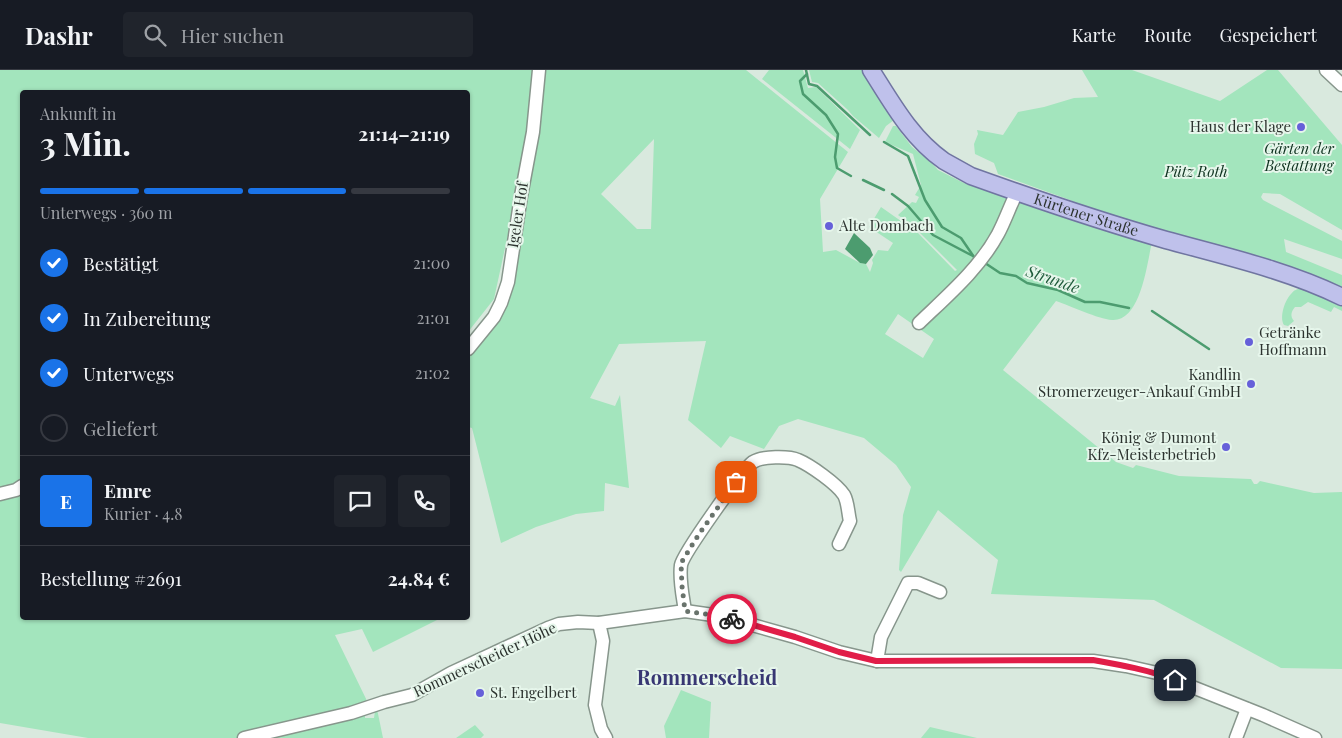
<!DOCTYPE html>
<html lang="de">
<meta charset="utf-8">
<style>
:root{--surface:#171b24;--page:#20242c;--text:#f1f3f6;--muted:#9ea1a6;--line:#363941;--accent:#1a73e8}
body{margin:0;font-family:"Playfair Display",serif;background:var(--page);color:var(--text);height:100vh;display:flex;flex-direction:column;font-size:19px;white-space:nowrap}
*{box-sizing:border-box;margin:0}
p{font-size:16px;color:var(--muted)}
.icon{flex:none;width:28px;height:28px;fill:none;stroke:currentColor;stroke-width:2;stroke-linecap:round;stroke-linejoin:round}
.map{position:relative;flex:1;overflow:hidden}
.panel{position:absolute;left:20px;top:20px;width:450px;height:530px;display:flex;flex-direction:column;background:var(--surface);border-radius:5px;box-shadow:0 1px 4px #0004}
.panel>*{flex:none}
.pin{position:absolute;display:grid;place-items:center;width:42px;height:42px;color:#fff;margin:-21px;border-radius:10px;box-shadow:0 2px 8px #0006}
.courier{position:absolute;display:grid;place-items:center;width:50px;height:50px;margin:-25px;border:4px solid #e11d48;border-radius:50%;background:#fff;color:#222;box-shadow:0 1px 6px #0007}
.summary em{font-style:normal;font-weight:700}
.summary div{display:flex;flex-direction:column-reverse}
.summary{display:flex;align-items:center;justify-content:space-between;height:85px;padding:0 20px}
h1{font-size:32px;font-weight:700;line-height:38px}
.bar{display:grid;grid-template-columns:repeat(4,1fr);gap:8px 5px;align-content:center;height:60px;padding:0 20px}
.bar i{height:6px;border-radius:4px;background:var(--line)}
.bar .active{background:var(--accent)}
.bar p{grid-column:span 4}
.line{display:flex;align-items:center;gap:12px;padding:0 20px;border-top:1px solid var(--line)}
.line div{flex:1}
.round{display:grid;place-items:center;flex:none;width:52px;height:52px;border-radius:5px;background:var(--page)}
ol{padding:0 20px;list-style:none}
li{display:flex;align-items:center;gap:15px;height:55px}
li p{margin-inline-start:auto}
li .icon{padding:5px;border-radius:50%;background:var(--accent);color:#fff;stroke-width:4}
li:last-child{color:var(--muted)}
li i{width:28px;height:28px;border:2px solid var(--line);border-radius:50%}
header{display:flex;align-items:center;gap:30px;box-sizing:border-box;height:70px;padding:0 25px;background:var(--surface);border-bottom:1px solid var(--line)}
header strong{font-size:24px}
nav{display:flex;gap:28px;margin-inline-start:auto;font-size:18px}
.search{width:350px;height:45px;background:var(--page);display:flex;align-items:center;gap:12px;box-sizing:border-box;padding:0 18px;border-radius:5px;color:var(--muted);font-size:19px}
.map>svg:first-child{display:block}
.green{fill:#a3e5bd;fill-rule:evenodd}
.water{fill:#4c9c6f}
.lines{fill:none;stroke-linecap:round;stroke-linejoin:round}
.stream{stroke:#4c9c6f;stroke-width:2.5}
.minor-casing{stroke:#87968c;stroke-width:15}
.major-casing{stroke:#7075a1;stroke-width:19}
.minor{stroke:#fff;stroke-width:12}
.major{stroke:#bfc1eb;stroke-width:16}
.done{stroke:#69736c;stroke-width:5;stroke-dasharray:0 9}
.route{stroke:#e11d48;stroke-width:6}
.poi-dot{fill:#6660d9;stroke:#e6f6eb;stroke-width:2}
.labels{text-anchor:middle;stroke-width:4;stroke-linejoin:round;paint-order:stroke}
.poi-label{font-size:15px;fill:#2c332f;stroke:#e6f6eb;text-anchor:end}
.park-label{font-size:15px;font-style:italic;fill:#0e321f;stroke:#e6f6eb}
.street-label{font-size:15px;fill:#2c332f;stroke:#e6f6eb}
.water-label{font-size:16px;font-style:italic;fill:#205c3c;stroke:#e6f6eb}
.district-label{font-size:20px;font-weight:bold;fill:#383773;stroke:#e6f6eb}
</style>
<header>
<strong>Dashr</strong>
<div class="search"><svg class="icon" aria-label="search" viewBox="0 0 24 24"><circle cx="10" cy="10" r="6"/><path d="M15 15l6 6"/></svg>Hier suchen</div>
<nav><a>Karte</a><a>Route</a><a>Gespeichert</a></nav>
</header>
<div class="map">
<svg width="1342" height="668" viewBox="0 0 1342 668">
<rect width="100%" height="100%" fill="#d9e9de"/>
<!-- green -->
<g class="green">
<path d="M0 0H535L529 67 494 229 468 262V22H22V413L0 421Z"/>
<path d="M543 0H746L848 82 820 129 823 182 836 180 860 193 866 194 870 202 873 193 872 190 878 180 888 181 893 173 869 157 881 137 918 163 955 201 957 200 914 157 898 145 912 132 916 133 919 127 915 125 921 115 913 84 885 72 893 56H896L912 77 931 92 938 100 964 113 1152 172C1147 193 1141 252 1112 250 1098 249 1071 236 1056 231L1003 300 1116 392 1133 398 1136 395 1179 406 1250 409H1251L1254 414H1257L1260 411 1314 423 1342 422V599L1281 598 1154 530 991 524 998 490 938 440 901 502 899 500 903 445 911 417 896 395 864 368 798 349 779 356 764 379 730 366 721 378 688 350 706 271 619 274 590 328 615 336 620 325 629 418 605 413 604 441 576 444 536 457 501 473 472 358 468 357V268L510 219 524 120 543 20 544 14ZM654 69 651 159H637L601 124ZM898 244 934 269 923 288 885 264Z"/>
<path d="M769 0H803L808 18 816 17 860 60 850 79 762 9Z"/>
<path d="M809 0H863L898 47 886 56 879 68 853 46 848 40 818 13 812 12Z"/>
<path d="M1082 0H1132L1220 31 1267 0H1278L1342 75V160L1280 124 1263 123 1261 127 1263 130 1342 171V189L1284 169 1286 182 1342 205V219L1100 144 1070 130 998 104 994 93 975 84 974 74 978 64 977 60 1003 65 1018 42 1044 37 1074 28 1098 27Z"/>
<path d="M1302 218 1342 233V241L1334 237 1331 242 1308 232 1301 237H1295C1291 242 1290 246 1294 251L1288 256 1284 255C1279 247 1285 230 1291 224 1294 220 1297 219 1302 218Z"/>
<path d="M22 419V548H441L373 582 362 559 335 565 369 635 242 668H88L0 653V427Z"/>
<path d="M681 620 711 632 709 668H666L664 656Z"/>
<path d="M377 639 383 668H258L365 642V648H374L375 641Z"/>
<path d="M475 655 484 665 481 668H456Z"/>
<path d="M930 657 977 668H921Z"/>
</g>
<!-- water -->
<path class="water" d="M854 163 870 178 873 185 866 194 860 193 845 179Z"/>
<g class="lines">
<!-- stream -->
<g class="stream">
<path d="M806 0 809 14 817 16 870 65"/>
<path d="M807 4 800 11 803 24 826 45 838 64 835 87 837 98 851 106"/>
<path d="M884 72 908 86 925 130 942 157 961 168 974 187 978 189"/>
<path d="M863 110 884 120"/>
<path d="M892 124 908 136 933 165 973 186"/>
<path d="M985 193 1000 203 1016 206 1027 213 1058 220 1085 232H1100L1129 238"/>
<path d="M1152 241 1209 279"/>
</g>
<!-- minor casing -->
<g class="minor-casing">
<g id="minor">
<path d="M1326 0 1342 15"/>
<path d="M919 253C947 226 979 199 998 164 1005 151 1010 136 1017 122"/>
<path d="M468 279 494 247 501 233 508 212 521 126 533 62 539 0"/>
<path d="M0 424 16 420 22 416"/>
<path d="M685 541C683 527 679 510 681 495 683 484 743 399 753 392 762 386 789 386 798 390 810 395 837 414 844 425 848 432 848 443 850 451L839 474"/>
<path d="M599 553 603 571 595 635 601 659 606 668"/>
<path d="M877 591 881 567 908 513H918L940 522"/>
<path d="M244 668 351 643 384 632 412 625 451 603 548 558 559 554 578 552 599 553 685 541 720 546 795 567 839 582 877 591H1093L1126 596 1157 603 1263 645 1315 668"/>
<path d="M1236 668 1247 639"/>
</g>
</g>
<!-- major casing -->
<g class="major-casing">
<g id="major">
<path id="s1" d="M871 0C892 33 911 68 944 91 953 96 962 101 971 106 1035 129 1100 151 1166 170 1224 186 1287 200 1342 227"/>
</g>
</g>
<!-- minor -->
<use href="#minor" class="minor"/>
<!-- major -->
<use href="#major" class="major"/>
</g>
<g class="lines">
<!-- done -->
<path class="done" d="M732 549 720 546 685 541 682 516 681 493 699 464 736 412"/>
<!-- route -->
<path class="route" d="M732 549 795 567 839 582 876 591 1093 590C1121 595 1149 600 1175 610"/>
</g>
<!-- markers -->
<g class="poi-dot">
<circle cx="1301" cy="57" r="5"/>
<circle cx="829" cy="156" r="5"/>
<circle cx="1249" cy="272" r="5"/>
<circle cx="1251" cy="314" r="5"/>
<circle cx="1226" cy="377" r="5"/>
<circle cx="480" cy="623" r="5"/>
</g>
<g class="labels">
<!-- poi labels -->
<g class="poi-label">
<text x="1291" y="62">Haus der Klage</text>
<text x="839" y="161" text-anchor="start">Alte Dombach</text>
<text x="1259" y="268" text-anchor="start">Getränke<tspan x="1259" dy="17">Hoffmann</tspan></text>
<text x="1241" y="310">Kandlin<tspan x="1241" dy="17">Stromerzeuger-Ankauf GmbH</tspan></text>
<text x="1216" y="373">König &amp; Dumont<tspan x="1216" dy="17">Kfz-Meisterbetrieb</tspan></text>
<text x="490" y="628" text-anchor="start">St. Engelbert</text>
</g>
<!-- park labels -->
<g class="park-label">
<text x="1299" y="84">Gärten der<tspan x="1299" dy="17">Bestattung</tspan></text>
<text x="1196" y="107">Pütz Roth</text>
</g>
<!-- street labels -->
<g class="street-label">
<text dy="5" stroke="none"><textPath href="#s1" startOffset="270">Kürtener Straße</textPath></text>
<text transform="translate(518 145) rotate(-81)" y="5">Igeler Hof</text>
<text transform="translate(485 590) rotate(-25)" y="5">Rommerscheider Höhe</text>
</g>
<!-- water labels -->
<g class="water-label">
<text transform="translate(1053 209) rotate(19)" y="6">Strunde</text>
</g>
<!-- district labels -->
<g class="district-label">
<text x="707" y="615">Rommerscheid</text>
</g>
</g>
</svg>
<div class="pin" style="left:736px;top:412px;background:#ea580c"><svg class="icon" aria-label="bag" viewBox="0 0 24 24"><path d="M5 8h14l-1 12H6zM9 8a3 3 0 0 1 6 0"/></svg></div>
<div class="pin" style="left:1175px;top:610px;background:#1f2937"><svg class="icon" aria-label="home" viewBox="0 0 24 24"><path d="M3 11l9-7 9 7M6 9v11h12V9"/></svg></div>
<div class="courier" style="left:732px;top:549px"><svg class="icon" aria-label="bike" viewBox="0 0 24 24"><circle cx="6" cy="16" r="4"/><circle cx="18" cy="16" r="4"/><path d="M6 16l4-8h5l3 8M10 8l3 8H6M13 5h3"/></svg></div>
<section class="panel">
<div class="summary"><div><h1>3 Min.</h1><p>Ankunft in</p></div><em>21:14–21:19</em></div>
<div class="bar"><i class="active"></i><i class="active"></i><i class="active"></i><i></i><p>Unterwegs · 360 m</p></div>
<ol>
<li><svg class="icon" aria-label="check" viewBox="0 0 24 24"><path d="M5 12l5 5 9-10"/></svg>Bestätigt<p>21:00</p></li>
<li><svg class="icon" aria-label="check" viewBox="0 0 24 24"><path d="M5 12l5 5 9-10"/></svg>In Zubereitung<p>21:01</p></li>
<li><svg class="icon" aria-label="check" viewBox="0 0 24 24"><path d="M5 12l5 5 9-10"/></svg>Unterwegs<p>21:02</p></li>
<li><i></i>Geliefert</li>
</ol>
<div class="line" style="height:90px"><b class="round" style="background:var(--accent);color:#fff">E</b><div><b>Emre</b><p>Kurier · 4.8</p></div><a class="round"><svg class="icon" aria-label="chat" viewBox="0 0 24 24"><path d="M4 5h16v11H9l-5 4z"/></svg></a><a class="round"><svg class="icon" aria-label="phone" viewBox="0 0 24 24"><path d="M5 4h4l2 5-3 2q2 4 5 5l2-3 5 2v4C11 20 4 13 5 4z"/></svg></a></div>
<div class="line" style="height:65px"><div>Bestellung #2691</div><b>24.84 €</b></div>
</section>
</div>
